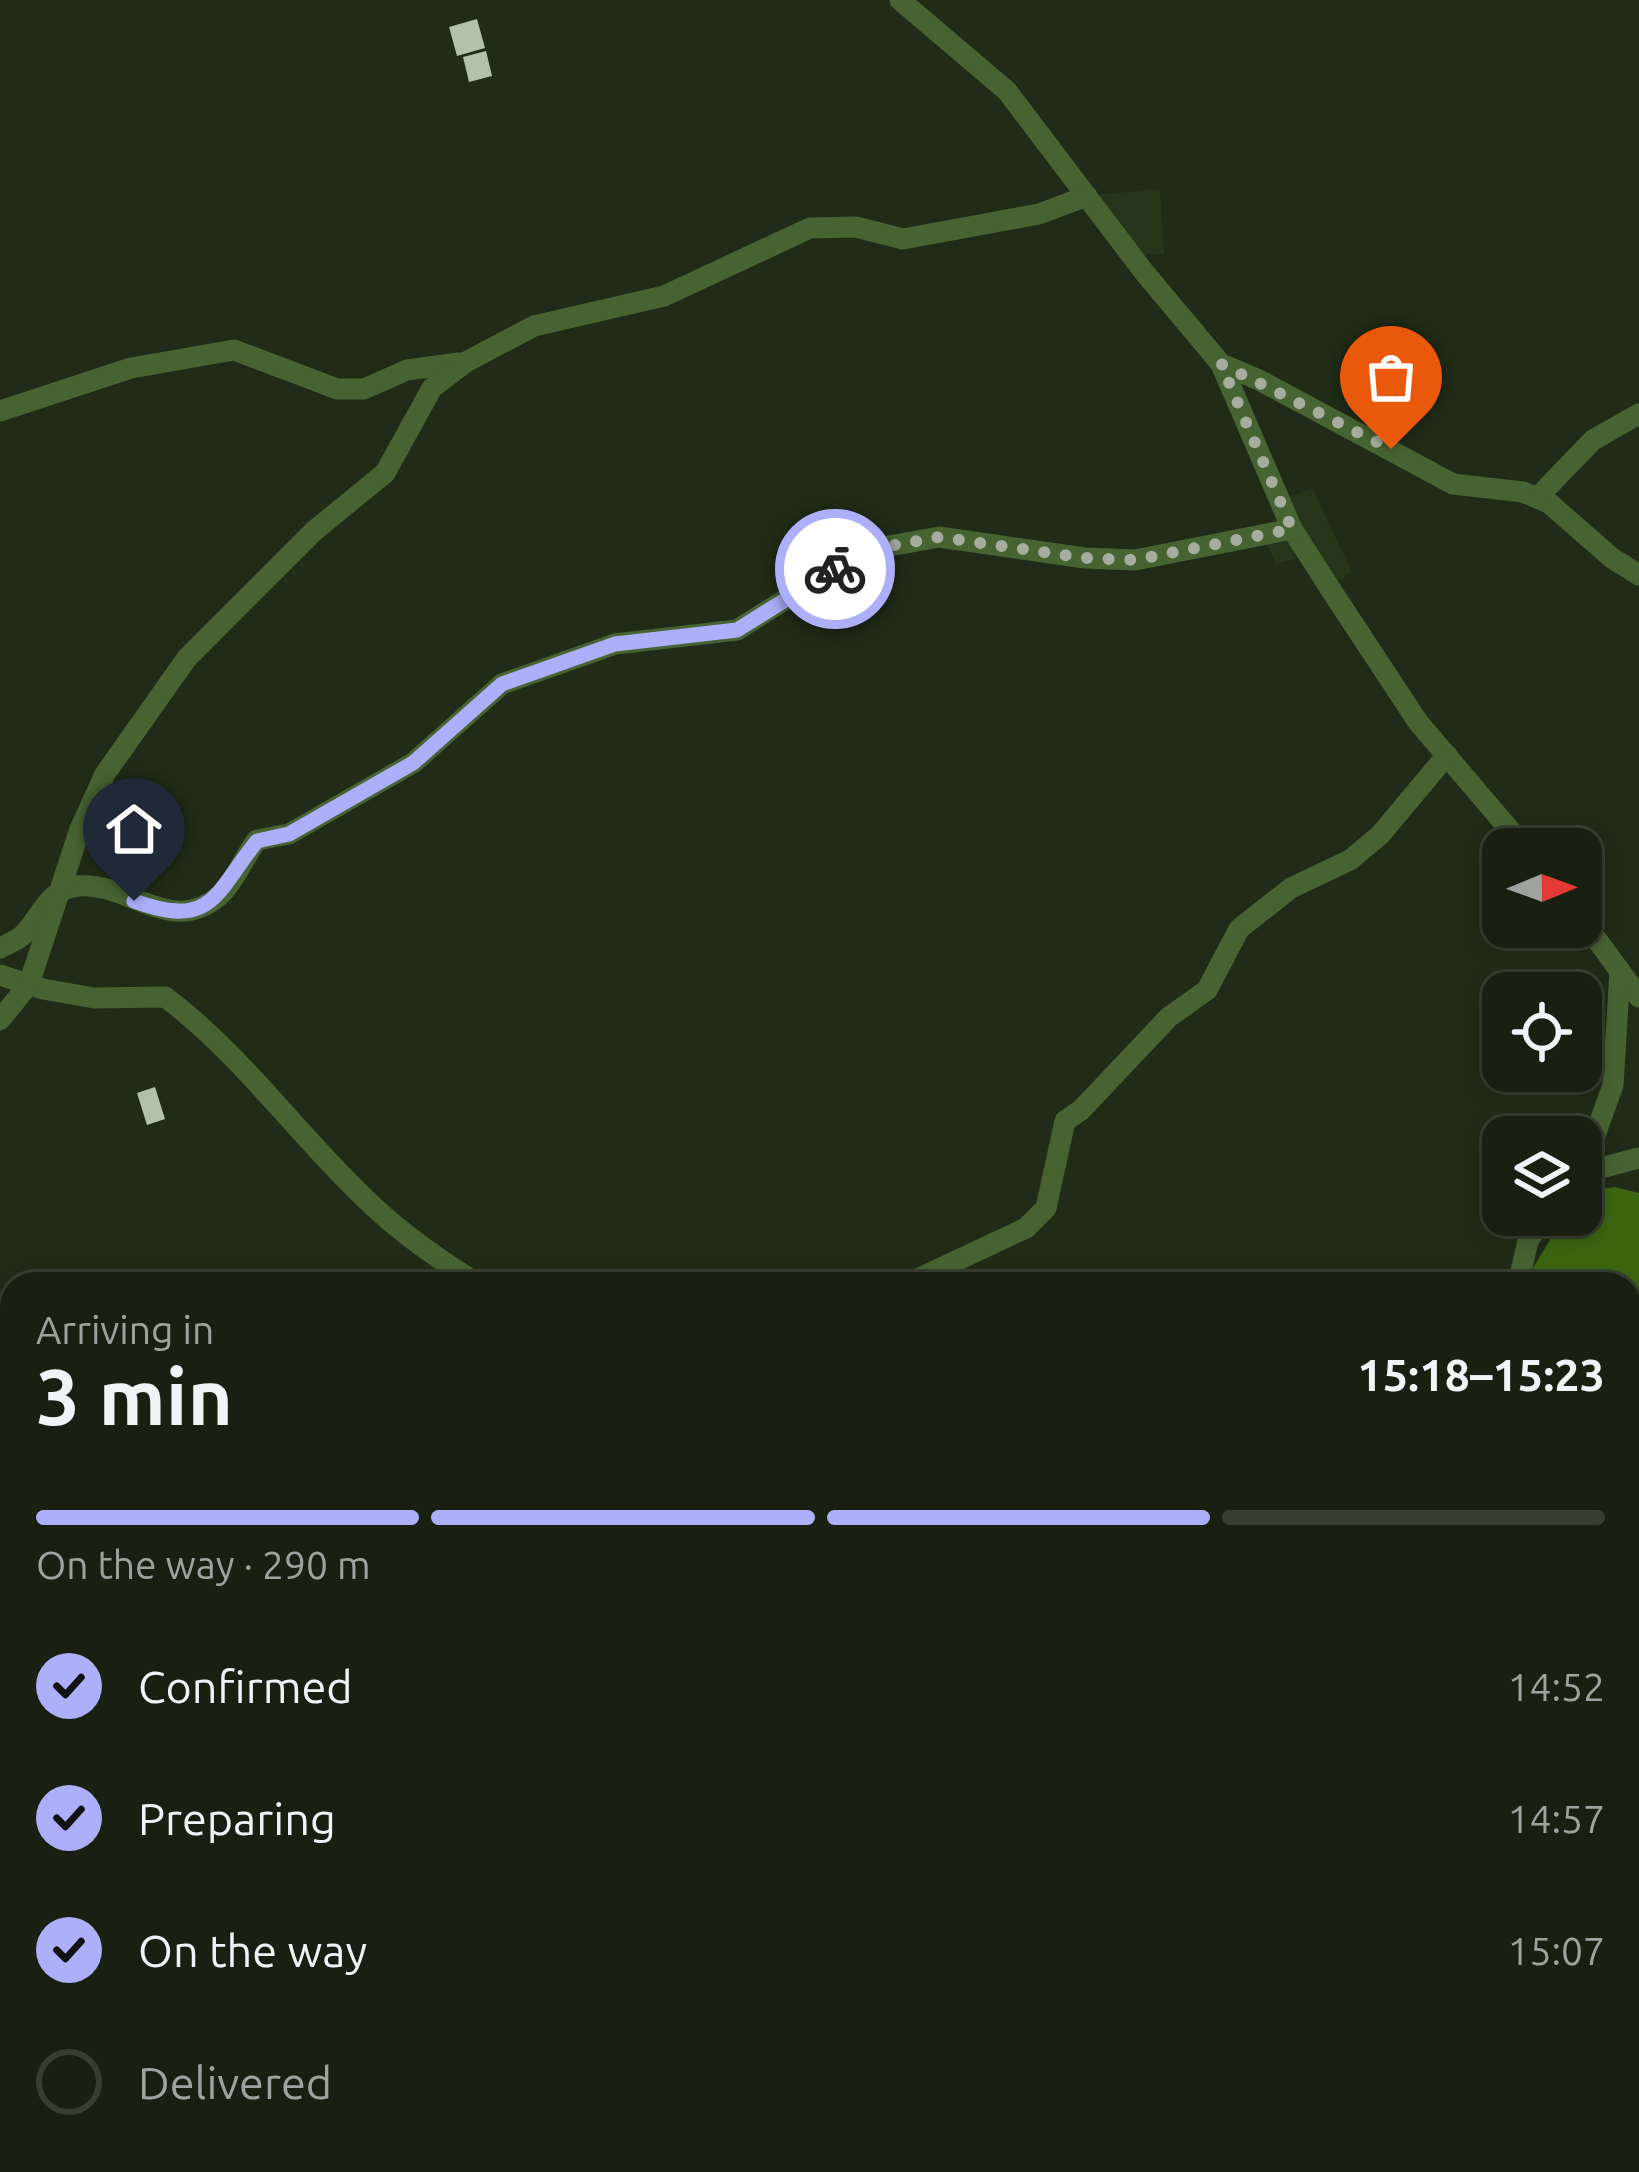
<!DOCTYPE html>
<meta charset="utf-8">
<style>
:root{--surface:#182111;--page:#252e1f;--text:#f1f3f6;--muted:#9fa39f;--line:#363e31;--accent:#adaffb}
body{margin:0;font-family:Ubuntu,sans-serif;background:var(--page);color:var(--text);height:100vh;display:flex;flex-direction:column;font-size:45px;white-space:nowrap}
*{box-sizing:border-box;margin:0}
p{font-size:39px;color:var(--muted)}
.icon{flex:none;width:66px;height:66px;fill:none;stroke:currentColor;stroke-width:2;stroke-linecap:round;stroke-linejoin:round}
.map{position:relative;flex:1;overflow:hidden}
.drawer{position:absolute;left:0px;top:1272px;width:1641px;height:900px;display:flex;flex-direction:column;background:var(--surface);border-radius:36px 36px 0 0;box-shadow:0 6px 18px #0003,0 0 0 3px var(--line)}
.drawer>*{flex:none}
.needle{width:78px;rotate:89deg}
.controls{position:absolute;left:1482px;top:828px;display:grid;gap:24px}
.controls a{display:grid;place-items:center;width:120px;height:120px;border-radius:24px;background:var(--surface);box-shadow:0 6px 18px #0003,0 0 0 3px var(--line);font-size:60px}
.pin{position:absolute;display:grid;place-items:center;width:102px;height:102px;color:#fff;margin:-123px -51px;border-radius:50% 50% 50% 0;rotate:-45deg;box-shadow:0 0 12px #0007}
.pin .icon{rotate:45deg}
.courier{position:absolute;display:grid;place-items:center;width:120px;height:120px;margin:-60px;border:9px solid #adaffb;border-radius:50%;background:#fff;color:#222;box-shadow:0 3px 15px #0007}
.head em{font-style:normal;font-weight:600}
.head div{display:flex;flex-direction:column-reverse}
.head{display:flex;align-items:center;justify-content:space-between;height:204px;padding:0 36px}
h1{font-size:78px;font-weight:600;line-height:90px}
.bar{display:grid;grid-template-columns:repeat(4,1fr);gap:18px 12px;align-content:center;height:144px;padding:0 36px}
.bar i{height:15px;border-radius:9px;background:var(--line)}
.bar .active{background:var(--accent)}
.bar p{grid-column:span 4}
ol{padding:0 36px;list-style:none}
li{display:flex;align-items:center;gap:36px;height:132px}
li p{margin-inline-start:auto}
li .icon{padding:12px;border-radius:50%;background:var(--accent);color:#111;stroke-width:4}
li:last-child{color:var(--muted)}
li i{width:66px;height:66px;border:6px solid var(--line);border-radius:50%}
.map>svg:first-child{display:block}
.built{fill:#27361b}
.water{fill:#3c6510}
.building{fill:#b2c2a8}
.lines{fill:none;stroke-linecap:round;stroke-linejoin:round}
.minor{stroke:#476332;stroke-width:21}
.tertiary{stroke:#476332;stroke-width:27}
.done{stroke:#a5ae9e;stroke-width:12;stroke-dasharray:0 21.6}
.route{stroke:#adaffb;stroke-width:15}
</style>
<div class="map">
<svg width="1639" height="2172" viewBox="0 0 1639 2172">
<rect width="100%" height="100%" fill="#202c17"/>
<!-- built -->
<g class="built">
<path d="M1160 189 1164 254 1131 255 1087 196Z"/>
<path d="M1312 488 1352 572 1329 587 1309 555 1276 564 1262 534 1292 528 1280 501Z"/>
</g>
<!-- water -->
<path class="water" d="M1615 1187 1639 1193V1358L1629 1365V1284H1536L1527 1278 1565 1215H1581V1192Z"/>
<!-- building -->
<g class="building">
<path d="M477 19 485 48 457 56 449 27Z"/>
<path d="M486 51 492 76 469 82 463 57Z"/>
<path d="M155 1087 165 1119 147 1125 137 1093Z"/>
</g>
<g class="lines">
<!-- minor -->
<g class="minor">
<path d="M900 0 1007 91 1144 272 1221 364 1259 380 1453 484 1523 492 1549 503 1612 558 1639 575"/>
<path d="M1221 364 1292 529 1333 593 1418 722 1526 849"/>
<path d="M0 411 131 368 234 350 337 389H364L407 370 459 363"/>
<path d="M1537 498 1593 440 1639 414"/>
<path d="M1581 918 1639 997"/>
<path d="M0 948C8 944 18 940 24 934 42 915 48 889 78 886 128 881 172 938 220 895 235 881 244 857 257 840L289 834 413 763 502 684 615 644 737 630 824 575 884 547 939 537 1085 558 1135 560 1292 529"/>
<path d="M0 975 43 989 94 998 165 997C244 1056 301 1140 374 1207 406 1237 441 1261 478 1284"/>
<path d="M0 1020 29 984 80 829 105 774 187 658 314 531 385 473 432 388 466 362 534 326 664 296 810 228 856 227 903 239 1039 214 1087 196"/>
<path d="M1582 1173 1639 1158"/>
<path d="M1581 1174 1613 1085 1620 971"/>
<path d="M907 1284 1026 1228 1046 1208 1065 1121 1081 1110 1169 1017 1207 990 1239 929 1291 888 1350 860 1380 835 1447 755"/>
<path d="M1518 1284 1528 1241 1545 1215"/>
<path d="M0 1402 12 1406"/>
<path d="M1629 1453 1639 1447"/>
<path d="M1629 1686 1639 1693"/>
<path d="M669 2160 677 2172"/>
<path d="M1218 2160 1219 2172"/>
<path d="M210 2172 214 2160"/>
</g>
<!-- tertiary -->
<g class="tertiary">
<path d="M0 2121 12 2146"/>
<path d="M19 2160 25 2172"/>
</g>
</g>
<g class="lines">
<!-- done -->
<path class="done" d="M835 569 884 547 939 537 1085 558 1135 560 1292 529 1221 364 1391 449"/>
<!-- route -->
<path class="route" d="M134 901C213 930 215 893 257 841L289 834 413 763 502 684 615 644 737 630 835 569"/>
</g>
</svg>
<div class="controls">
<a><svg class="needle" viewBox="-14 -14 28 28"><path d="M0-13l5 13h-10z" fill="#e53935"/><path d="M0 13l5-13h-10z" fill="#9fa39f"/></svg></a>
<a><svg class="icon" aria-label="locate" viewBox="0 0 24 24"><circle cx="12" cy="12" r="6"/><path d="M12 2v4M12 18v4M2 12h4M18 12h4"/></svg></a>
<a><svg class="icon" aria-label="layers" viewBox="0 0 24 24"><path d="M12 4l9 5-9 5-9-5zM3 14l9 5 9-5"/></svg></a>
</div>
<div class="pin" style="left:1391px;top:449px;background:#ea580c"><svg class="icon" aria-label="bag" viewBox="0 0 24 24"><path d="M5 8h14l-1 12H6zM9 8a3 3 0 0 1 6 0"/></svg></div>
<div class="pin" style="left:134px;top:901px;background:#1f2937"><svg class="icon" aria-label="home" viewBox="0 0 24 24"><path d="M3 11l9-7 9 7M6 9v11h12V9"/></svg></div>
<div class="courier" style="left:835px;top:569px"><svg class="icon" aria-label="bike" viewBox="0 0 24 24"><circle cx="6" cy="16" r="4"/><circle cx="18" cy="16" r="4"/><path d="M6 16l4-8h5l3 8M10 8l3 8H6M13 5h3"/></svg></div>
<section class="drawer">
<div class="head"><div><h1>3 min</h1><p>Arriving in</p></div><em>15:18–15:23</em></div>
<div class="bar"><i class="active"></i><i class="active"></i><i class="active"></i><i></i><p>On the way · 290 m</p></div>
<ol>
<li><svg class="icon" aria-label="check" viewBox="0 0 24 24"><path d="M5 12l5 5 9-10"/></svg>Confirmed<p>14:52</p></li>
<li><svg class="icon" aria-label="check" viewBox="0 0 24 24"><path d="M5 12l5 5 9-10"/></svg>Preparing<p>14:57</p></li>
<li><svg class="icon" aria-label="check" viewBox="0 0 24 24"><path d="M5 12l5 5 9-10"/></svg>On the way<p>15:07</p></li>
<li><i></i>Delivered</li>
</ol>
</section>
</div>
